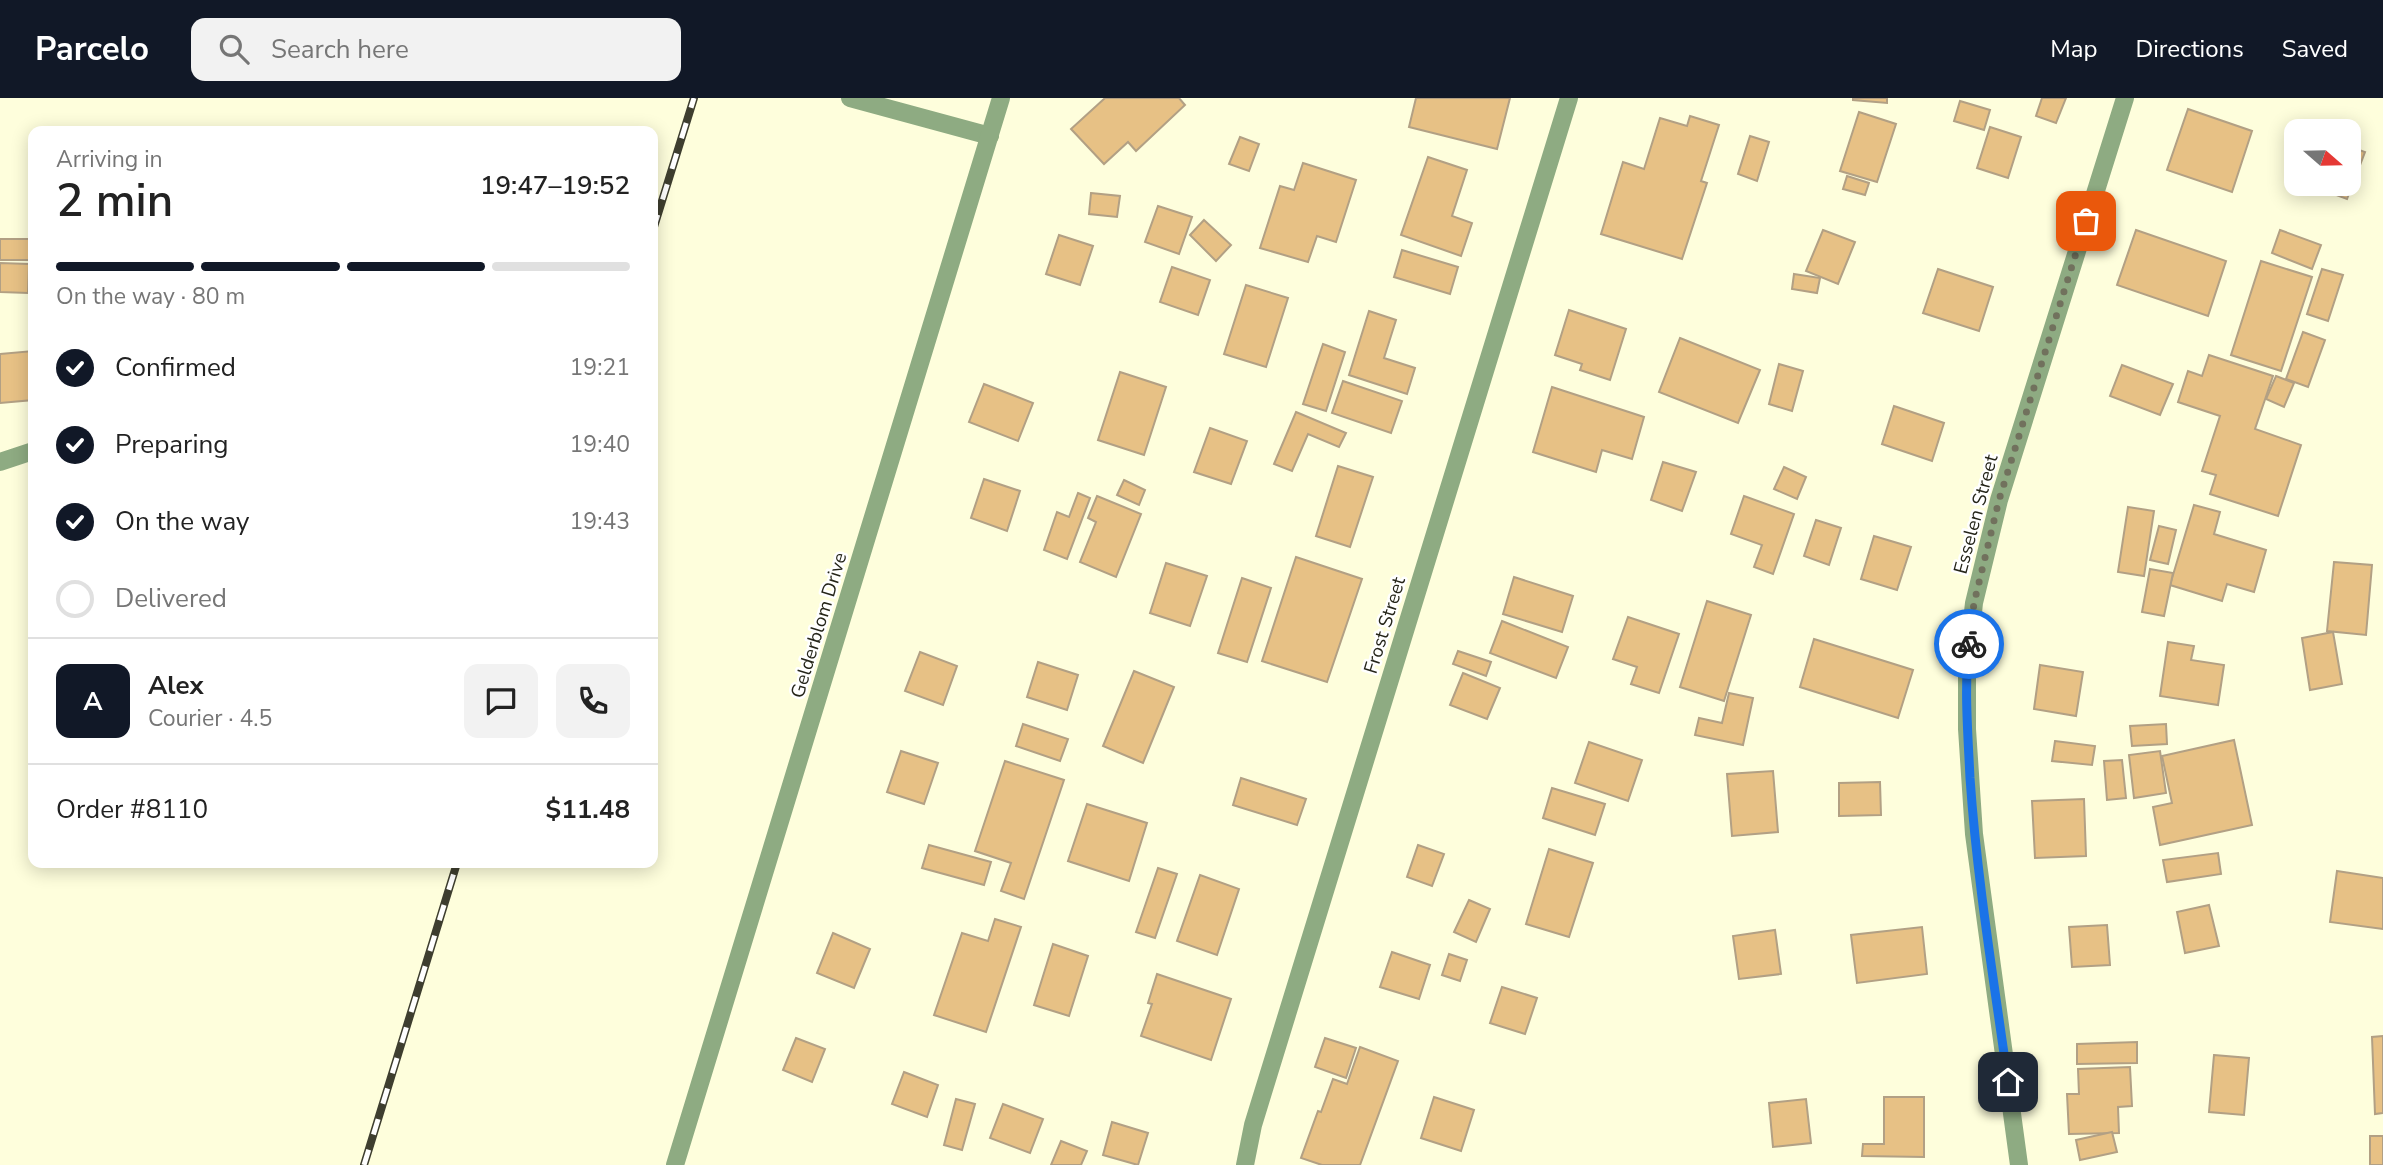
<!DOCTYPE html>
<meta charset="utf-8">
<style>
:root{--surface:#fff;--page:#f2f2f2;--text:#222;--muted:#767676;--line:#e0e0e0;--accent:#111827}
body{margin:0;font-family:"Nunito Sans",sans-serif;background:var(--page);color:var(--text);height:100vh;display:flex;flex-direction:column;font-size:26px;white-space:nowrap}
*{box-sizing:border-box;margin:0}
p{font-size:23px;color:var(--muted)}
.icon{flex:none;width:38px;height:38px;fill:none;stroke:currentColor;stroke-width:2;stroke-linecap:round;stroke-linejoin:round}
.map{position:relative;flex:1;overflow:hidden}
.drawer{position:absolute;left:28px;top:28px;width:630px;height:742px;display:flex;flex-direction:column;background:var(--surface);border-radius:14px;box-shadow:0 4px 18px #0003}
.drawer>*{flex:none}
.needle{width:46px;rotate:110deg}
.tools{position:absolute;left:2284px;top:21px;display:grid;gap:14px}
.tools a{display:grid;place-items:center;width:77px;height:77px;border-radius:14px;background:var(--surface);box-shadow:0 4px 18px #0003;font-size:35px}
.pin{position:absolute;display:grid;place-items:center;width:60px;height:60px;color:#fff;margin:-30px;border-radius:14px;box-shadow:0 4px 10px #0006}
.courier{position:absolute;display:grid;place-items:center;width:70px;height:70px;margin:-35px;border:5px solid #1a73e8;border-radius:50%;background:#fff;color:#222;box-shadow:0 2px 9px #0007}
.summary em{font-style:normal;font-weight:600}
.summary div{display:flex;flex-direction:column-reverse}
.summary{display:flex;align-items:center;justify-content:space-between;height:119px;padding:0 28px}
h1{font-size:46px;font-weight:600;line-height:52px}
.bar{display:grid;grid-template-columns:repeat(4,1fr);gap:10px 7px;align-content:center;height:84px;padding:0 28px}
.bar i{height:9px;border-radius:5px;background:var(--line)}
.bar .selected{background:var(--accent)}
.bar p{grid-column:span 4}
.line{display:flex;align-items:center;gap:18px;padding:0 28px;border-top:2px solid var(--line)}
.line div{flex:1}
.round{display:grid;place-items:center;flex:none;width:74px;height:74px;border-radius:14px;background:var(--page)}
ol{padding:0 28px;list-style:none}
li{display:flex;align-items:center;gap:21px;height:77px}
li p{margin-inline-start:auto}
li .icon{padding:7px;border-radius:50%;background:var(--accent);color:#fff;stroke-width:4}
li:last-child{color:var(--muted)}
li i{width:38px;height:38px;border:4px solid var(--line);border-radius:50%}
header{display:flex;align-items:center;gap:42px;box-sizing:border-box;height:98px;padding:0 35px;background:var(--accent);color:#fff}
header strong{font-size:33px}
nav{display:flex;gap:38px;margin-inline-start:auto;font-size:24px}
.search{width:490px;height:63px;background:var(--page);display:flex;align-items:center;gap:18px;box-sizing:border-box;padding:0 24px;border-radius:14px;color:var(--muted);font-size:26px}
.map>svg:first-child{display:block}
.building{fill:#e7c185;stroke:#b2a084;stroke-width:2}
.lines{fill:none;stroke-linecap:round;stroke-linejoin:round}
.minor{stroke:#8eab82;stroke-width:18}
.rail-casing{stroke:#3e3e2f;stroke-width:8}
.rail{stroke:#fff;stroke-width:5;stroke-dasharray:16;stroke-linecap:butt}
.done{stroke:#71715d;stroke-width:7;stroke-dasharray:0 12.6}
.route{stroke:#1a73e8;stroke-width:9}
.labels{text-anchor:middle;stroke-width:5;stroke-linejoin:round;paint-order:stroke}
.street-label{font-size:19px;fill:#252519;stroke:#fff}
</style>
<header>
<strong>Parcelo</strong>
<div class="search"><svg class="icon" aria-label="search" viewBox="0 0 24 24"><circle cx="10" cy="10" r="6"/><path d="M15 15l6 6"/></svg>Search here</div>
<nav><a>Map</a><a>Directions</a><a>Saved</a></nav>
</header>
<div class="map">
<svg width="2383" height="1067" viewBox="0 0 2383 1067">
<rect width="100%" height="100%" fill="#fefedc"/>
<!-- building -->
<g class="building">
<path d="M1105 0H1179L1185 7 1136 53 1128 44 1104 66 1071 31Z"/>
<path d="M1416 0H1510L1497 51 1409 29Z"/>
<path d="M1853 0H1887V5L1853 2Z"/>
<path d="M2042 0H2066L2056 25 2036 18Z"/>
<path d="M1960 3 1990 12 1984 32 1954 23Z"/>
<path d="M2188 11 2252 33 2232 94 2167 72Z"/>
<path d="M1859 14 1896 26 1877 84 1840 73Z"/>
<path d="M1690 18 1719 27 1701 83 1707 85 1682 161 1601 136 1623 64 1644 71 1660 20 1687 28Z"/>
<path d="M1990 29 2021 39 2008 80 1977 70Z"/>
<path d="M1750 38 1769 44 1757 83 1738 76Z"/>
<path d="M1240 39 1259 46 1249 73 1229 66Z"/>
<path d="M2348 48 2365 54 2347 101 2312 88 2313 86H2348Z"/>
<path d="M1428 59 1467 72 1452 118 1472 125 1461 158 1401 137Z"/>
<path d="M1303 65 1356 82 1336 144 1317 138 1308 164 1260 150 1280 88 1294 92Z"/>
<path d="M1847 78 1869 85 1865 97 1843 91Z"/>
<path d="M1091 95 1120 98 1117 119 1089 116Z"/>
<path d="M1158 108 1192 119 1179 156 1145 144Z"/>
<path d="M1204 122 1231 147 1216 163 1190 137Z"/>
<path d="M1823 132 1855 144 1838 186 1806 173Z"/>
<path d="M2136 132 2226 163 2208 218 2117 187Z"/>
<path d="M2280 132 2321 147 2312 171 2272 155Z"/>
<path d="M1059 137 1093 148 1080 187 1046 176Z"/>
<path d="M0 141H31L30 162H0Z"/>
<path d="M1402 152 1458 169 1450 196 1394 179Z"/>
<path d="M2261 163 2312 179 2281 273 2231 257Z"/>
<path d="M0 165 29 166 28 195 0 194Z"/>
<path d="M1172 169 1210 182 1198 217 1160 204Z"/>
<path d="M1938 171 1993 189 1979 233 1923 215Z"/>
<path d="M2322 171 2343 177 2328 223 2307 216Z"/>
<path d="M1794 176 1820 180 1817 195 1792 191Z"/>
<path d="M1246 187 1288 200 1266 269 1224 256Z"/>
<path d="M1569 212 1626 231 1610 282 1580 272 1582 266 1555 257Z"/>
<path d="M1369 213 1396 222 1384 260 1415 270 1407 296 1349 277Z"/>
<path d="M2303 234 2325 242 2308 289 2286 281Z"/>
<path d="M1680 240 1760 272 1738 325 1659 294Z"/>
<path d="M1323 246 1345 254 1326 313 1303 306Z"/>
<path d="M33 253V302L0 305V256Z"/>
<path d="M2209 257 2273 278 2255 331 2301 347 2278 418 2210 396 2216 377 2202 373 2220 318 2178 304 2188 273 2202 278Z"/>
<path d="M1779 266 1803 273 1792 313 1769 306Z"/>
<path d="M2122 267 2173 286 2160 317 2110 298Z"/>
<path d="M1120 274 1166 289 1144 357 1098 342Z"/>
<path d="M2276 278 2294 285 2284 309 2266 301Z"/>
<path d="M1343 283 1402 303 1391 335 1332 315Z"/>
<path d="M984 286 1033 305 1018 343 969 324Z"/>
<path d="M1552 289 1644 319 1632 361 1602 352 1596 374 1533 354Z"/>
<path d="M1894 308 1944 325 1932 363 1882 346Z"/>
<path d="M1296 314 1346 335 1339 349 1308 336 1292 373 1274 366Z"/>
<path d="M1210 330 1247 343 1231 386 1194 374Z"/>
<path d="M1663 364 1696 374 1682 413 1651 402Z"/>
<path d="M1338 368 1373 379 1350 449 1316 438Z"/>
<path d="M1784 369 1806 379 1797 401 1774 391Z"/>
<path d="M984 381 1020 393 1007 433 971 420Z"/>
<path d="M1124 382 1145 392 1139 407 1117 397Z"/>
<path d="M1078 395 1090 400 1067 461 1044 452 1057 414 1069 419Z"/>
<path d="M1097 398 1141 416 1116 479 1080 464 1096 424 1088 420Z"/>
<path d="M1744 398 1794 416 1773 476 1754 469 1762 447 1731 436Z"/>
<path d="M2194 407 2220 414 2214 436 2266 452 2254 494 2227 486 2222 503 2170 487Z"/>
<path d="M2128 409 2154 413 2144 478 2118 474Z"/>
<path d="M1816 422 1841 430 1829 467 1804 458Z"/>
<path d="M2159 428 2176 432 2168 466 2150 462Z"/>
<path d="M1874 438 1911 449 1897 492 1861 481Z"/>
<path d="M1296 459 1362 481 1327 584 1262 563Z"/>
<path d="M2334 464 2372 467 2366 537 2327 533Z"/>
<path d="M1166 465 1207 478 1190 528 1150 515Z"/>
<path d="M2150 471 2173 475 2164 518 2142 514Z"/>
<path d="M1514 479 1573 498 1562 534 1503 516Z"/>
<path d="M1242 480 1271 490 1247 564 1218 555Z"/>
<path d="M1707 503 1751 517 1724 603 1680 589Z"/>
<path d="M1628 519 1679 536 1659 595 1631 586 1637 569 1613 561Z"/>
<path d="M1502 523 1568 549 1556 580 1490 555Z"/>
<path d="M2333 534 2342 586 2310 592 2302 540Z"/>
<path d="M1814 541 1913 572 1898 620 1800 589Z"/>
<path d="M2168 544 2194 548 2191 562 2224 567 2218 607 2160 598Z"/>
<path d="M1458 553 1491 564 1486 578 1453 566Z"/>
<path d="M920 554 957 568 943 607 905 593Z"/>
<path d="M1038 564 1078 577 1067 612 1027 599Z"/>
<path d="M2040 567 2083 574 2076 618 2034 611Z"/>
<path d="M1134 573 1174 589 1143 665 1103 648Z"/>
<path d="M1463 575 1500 590 1487 621 1450 607Z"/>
<path d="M1729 595 1753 600 1743 647 1695 637 1699 620 1722 625Z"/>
<path d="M1023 626 1068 641 1060 663 1016 648Z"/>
<path d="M2166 626 2167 646 2132 648 2130 628Z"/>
<path d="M2234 642 2252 727 2160 747 2153 709 2172 705 2162 658Z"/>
<path d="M2055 643 2095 648 2092 667 2052 663Z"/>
<path d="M1589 644 1642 662 1628 703 1575 685Z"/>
<path d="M901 653 938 665 924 706 887 694Z"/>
<path d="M2160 653 2166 695 2134 700 2129 657Z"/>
<path d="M2122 662 2126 700 2107 702 2104 663Z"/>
<path d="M1005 663 1064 682 1024 801 1001 793 1011 765 975 753Z"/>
<path d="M1773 673 1778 734 1732 738 1727 676Z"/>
<path d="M1241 680 1306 701 1297 727 1233 707Z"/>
<path d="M1880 684 1881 717 1839 718V685Z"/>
<path d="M1552 690 1605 706 1595 737 1543 720Z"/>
<path d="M2084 701 2086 758 2035 760 2032 703Z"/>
<path d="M1087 706 1147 725 1129 783 1068 763Z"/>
<path d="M929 747 991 764 984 787 922 770Z"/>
<path d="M1418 747 1444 756 1432 788 1407 779Z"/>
<path d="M1549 751 1593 765 1569 839 1526 826Z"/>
<path d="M2218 755 2221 776 2167 784 2163 762Z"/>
<path d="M1158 770 1177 776 1155 840 1136 834Z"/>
<path d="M2337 773 2383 780V831L2330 824Z"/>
<path d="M1200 777 1239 791 1217 857 1177 843Z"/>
<path d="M1469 802 1490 811 1476 844 1454 834Z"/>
<path d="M2209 807 2219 848 2185 855 2177 814Z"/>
<path d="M995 821 1021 829 986 934 934 917 962 835 988 843Z"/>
<path d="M2107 827 2110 867 2072 869 2069 829Z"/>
<path d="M1922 829 1927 876 1857 885 1851 837Z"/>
<path d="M1775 832 1781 876 1739 881 1733 838Z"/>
<path d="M833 835 870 851 854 890 817 875Z"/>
<path d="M1053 846 1088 858 1069 918 1034 907Z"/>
<path d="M1392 854 1430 867 1419 901 1380 889Z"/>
<path d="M1449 856 1467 862 1460 883 1442 877Z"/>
<path d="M1157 876 1231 901 1211 962 1141 938 1152 906 1148 905Z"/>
<path d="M1502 889 1537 900 1525 936 1490 925Z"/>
<path d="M2383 938V1015L2375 1016 2372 939Z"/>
<path d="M796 940 825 951 812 984 783 972Z"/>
<path d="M1325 940 1356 950 1346 980 1315 969Z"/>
<path d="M2137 944V965L2077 966V946Z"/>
<path d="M1360 949 1398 963 1360 1067H1322L1301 1060 1318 1013 1321 1014 1333 981 1347 986Z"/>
<path d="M2214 957 2249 960 2244 1017 2209 1014Z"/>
<path d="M2130 969 2132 1008 2118 1009 2119 1035 2069 1036 2067 996H2079L2078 971Z"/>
<path d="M904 974 938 987 927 1019 892 1006Z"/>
<path d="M1434 999 1474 1012 1461 1053 1421 1040Z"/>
<path d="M1884 999H1924V1059L1862 1058 1863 1046H1884Z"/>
<path d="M956 1001 975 1006 962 1052 944 1047Z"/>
<path d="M1806 1001 1811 1045 1773 1049 1769 1005Z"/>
<path d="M1003 1006 1043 1021 1030 1055 990 1040Z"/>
<path d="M1112 1024 1148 1035 1138 1067 1103 1057Z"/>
<path d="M2112 1034 2117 1054 2080 1062 2076 1042Z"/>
<rect x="2370" y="1038" width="13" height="29"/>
<path d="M1061 1043 1087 1053 1081 1067H1051Z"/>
</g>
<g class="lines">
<!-- minor -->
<g class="minor">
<path d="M850 0 990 38"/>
<path d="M0 364 33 353"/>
<path d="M675 1067 1001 0"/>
<path d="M1245 1067 1253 1027 1569 0"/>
<path d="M2019 1067 1974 736 1967 631V568L1974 505 1999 402 2125 0"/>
</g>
<!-- rail casing -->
<g class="rail-casing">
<g id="rail">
<path d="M653 132 694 0"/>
<path d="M364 1067 457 765"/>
</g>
</g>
<!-- rail -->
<use href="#rail" class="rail"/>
</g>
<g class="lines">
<!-- done -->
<path class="done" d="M1969 546 1974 505 1999 402 2086 123"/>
<!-- route -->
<path class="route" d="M1969 546C1964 591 1968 636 1970 680 1977 782 1994 883 2008 984"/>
</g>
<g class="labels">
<!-- street labels -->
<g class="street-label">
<text transform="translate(1975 416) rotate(-75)" y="7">Esselen Street</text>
<text transform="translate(818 527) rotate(-73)" y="7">Gelderblom Drive</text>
<text transform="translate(1384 527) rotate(-73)" y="7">Frost Street</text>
</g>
</g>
</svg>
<div class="tools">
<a><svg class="needle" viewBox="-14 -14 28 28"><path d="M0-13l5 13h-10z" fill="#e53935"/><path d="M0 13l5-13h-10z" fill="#767676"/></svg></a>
</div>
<div class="pin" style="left:2086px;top:123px;background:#ea580c"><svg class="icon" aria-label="bag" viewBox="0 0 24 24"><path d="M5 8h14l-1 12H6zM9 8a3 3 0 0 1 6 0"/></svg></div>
<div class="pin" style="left:2008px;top:984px;background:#1f2937"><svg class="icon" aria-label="home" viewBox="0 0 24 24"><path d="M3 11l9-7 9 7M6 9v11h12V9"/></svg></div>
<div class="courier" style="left:1969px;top:546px"><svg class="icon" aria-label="bike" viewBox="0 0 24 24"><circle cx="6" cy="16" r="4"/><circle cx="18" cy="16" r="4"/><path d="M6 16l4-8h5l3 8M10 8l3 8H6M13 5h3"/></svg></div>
<section class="drawer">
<div class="summary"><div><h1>2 min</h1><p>Arriving in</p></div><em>19:47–19:52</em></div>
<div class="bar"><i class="selected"></i><i class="selected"></i><i class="selected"></i><i></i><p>On the way · 80 m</p></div>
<ol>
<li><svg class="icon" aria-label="check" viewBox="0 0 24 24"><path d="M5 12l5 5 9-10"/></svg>Confirmed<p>19:21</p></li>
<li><svg class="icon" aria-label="check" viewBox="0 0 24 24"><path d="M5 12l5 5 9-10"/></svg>Preparing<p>19:40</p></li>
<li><svg class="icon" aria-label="check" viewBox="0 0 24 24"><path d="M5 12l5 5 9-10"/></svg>On the way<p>19:43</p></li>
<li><i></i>Delivered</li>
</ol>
<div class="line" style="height:126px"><b class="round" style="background:var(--accent);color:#fff">A</b><div><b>Alex</b><p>Courier · 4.5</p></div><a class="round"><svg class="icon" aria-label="chat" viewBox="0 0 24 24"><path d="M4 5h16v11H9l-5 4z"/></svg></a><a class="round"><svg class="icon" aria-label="phone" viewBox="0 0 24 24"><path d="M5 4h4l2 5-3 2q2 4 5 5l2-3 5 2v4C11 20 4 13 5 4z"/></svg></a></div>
<div class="line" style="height:91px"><div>Order #8110</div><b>$11.48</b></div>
</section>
</div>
